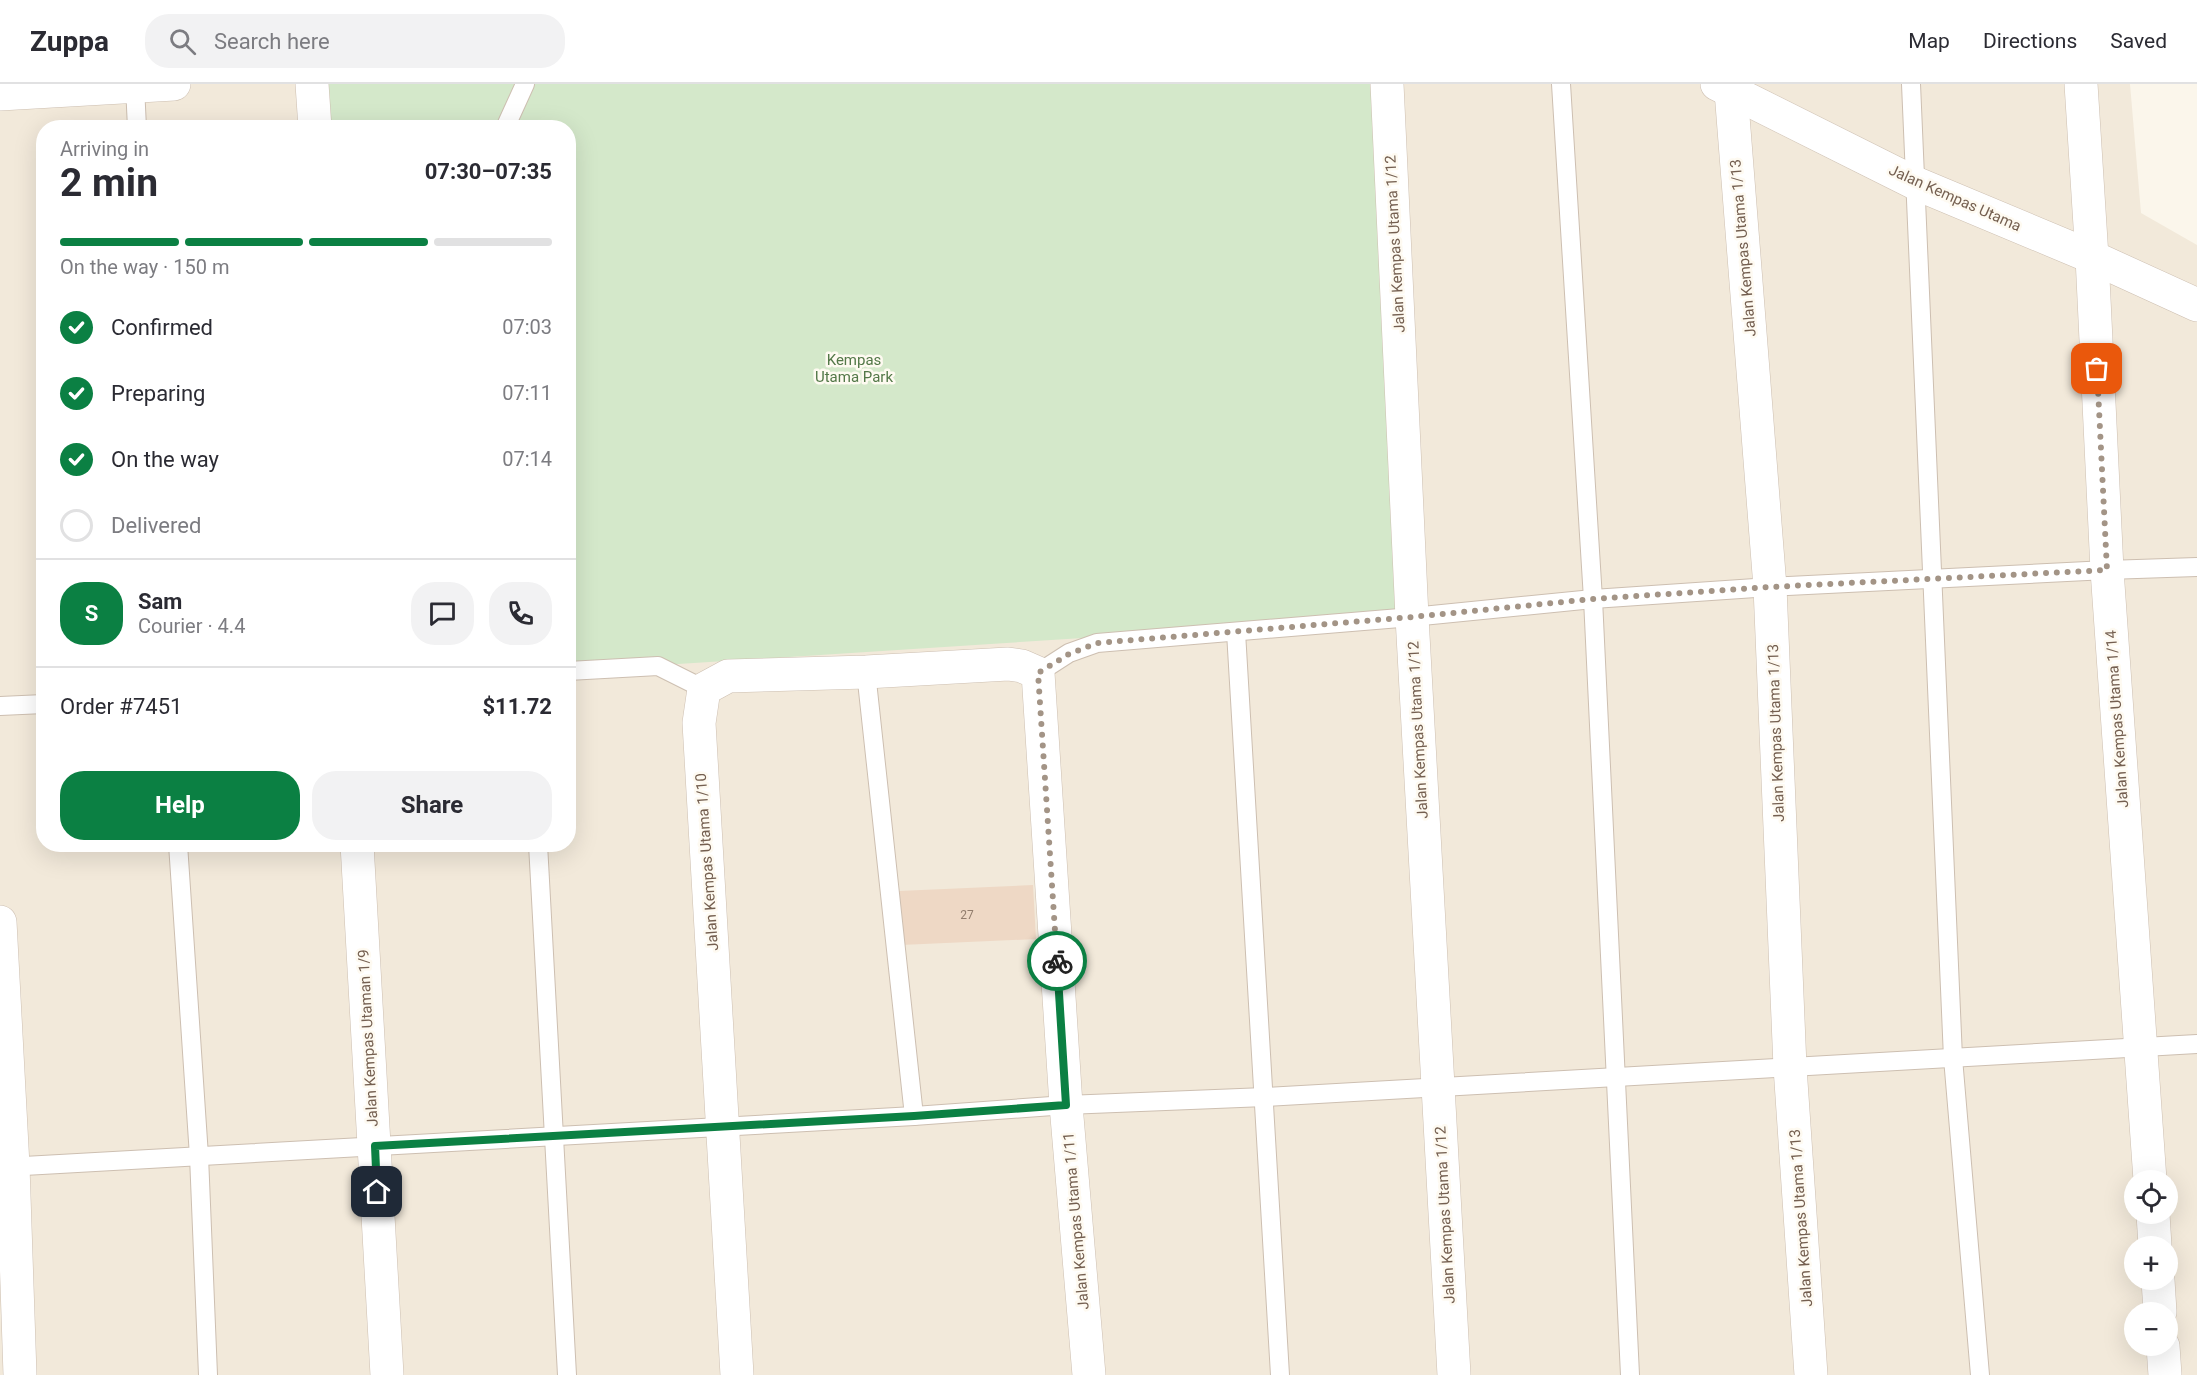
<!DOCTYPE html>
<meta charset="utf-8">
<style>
:root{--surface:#fff;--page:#f2f2f3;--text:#2b2b33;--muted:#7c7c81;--line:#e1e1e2;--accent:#0b8043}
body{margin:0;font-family:Roboto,sans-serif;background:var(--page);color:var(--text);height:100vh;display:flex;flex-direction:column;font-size:22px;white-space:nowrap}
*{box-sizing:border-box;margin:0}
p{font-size:20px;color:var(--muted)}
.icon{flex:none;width:33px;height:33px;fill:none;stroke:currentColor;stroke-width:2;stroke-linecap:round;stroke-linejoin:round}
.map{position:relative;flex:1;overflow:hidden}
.sheet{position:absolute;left:36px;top:36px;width:540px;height:732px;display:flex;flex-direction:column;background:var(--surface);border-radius:24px;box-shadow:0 6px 24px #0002}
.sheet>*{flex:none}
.tools{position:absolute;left:2124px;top:1086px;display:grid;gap:12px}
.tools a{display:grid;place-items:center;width:54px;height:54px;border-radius:50%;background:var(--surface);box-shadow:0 6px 24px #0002;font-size:30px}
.pin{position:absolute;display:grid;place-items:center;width:51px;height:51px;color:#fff;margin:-26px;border-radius:12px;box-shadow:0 3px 9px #0006}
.courier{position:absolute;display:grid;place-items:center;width:60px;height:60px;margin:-30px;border:4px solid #0b8043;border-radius:50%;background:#fff;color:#222;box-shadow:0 2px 8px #0007}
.headline em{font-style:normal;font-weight:700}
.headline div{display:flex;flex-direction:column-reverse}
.headline{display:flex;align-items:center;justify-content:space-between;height:102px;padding:0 24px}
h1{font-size:39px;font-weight:700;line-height:45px}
.bar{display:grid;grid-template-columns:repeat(4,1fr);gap:9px 6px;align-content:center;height:72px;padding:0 24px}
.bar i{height:8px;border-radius:4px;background:var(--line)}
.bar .current{background:var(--accent)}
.bar p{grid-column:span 4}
.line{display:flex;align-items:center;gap:15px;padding:0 24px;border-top:2px solid var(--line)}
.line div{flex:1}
.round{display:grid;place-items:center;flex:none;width:63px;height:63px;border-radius:24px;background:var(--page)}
ol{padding:0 24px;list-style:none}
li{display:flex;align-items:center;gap:18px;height:66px}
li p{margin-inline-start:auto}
li .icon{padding:6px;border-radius:50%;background:var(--accent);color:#fff;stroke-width:4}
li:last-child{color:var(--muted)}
li i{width:33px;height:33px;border:3px solid var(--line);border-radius:50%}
.button{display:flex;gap:12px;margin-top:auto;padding:12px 24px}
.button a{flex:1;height:69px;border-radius:24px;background:var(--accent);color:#fff;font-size:24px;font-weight:700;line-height:69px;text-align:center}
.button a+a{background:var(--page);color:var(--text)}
header{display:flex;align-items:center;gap:36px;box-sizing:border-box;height:84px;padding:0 30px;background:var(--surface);border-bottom:2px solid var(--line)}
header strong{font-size:28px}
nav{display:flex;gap:33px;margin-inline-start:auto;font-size:21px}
.search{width:420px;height:54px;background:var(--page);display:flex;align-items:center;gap:15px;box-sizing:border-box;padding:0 21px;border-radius:24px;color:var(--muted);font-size:22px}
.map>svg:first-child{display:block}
.residential{fill:#f2e9da;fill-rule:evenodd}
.green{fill:#d4e8ca}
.building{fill:#eed8c5}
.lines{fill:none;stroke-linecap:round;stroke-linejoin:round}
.service-casing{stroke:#cdbfb1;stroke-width:20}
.minor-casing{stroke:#cdbfb1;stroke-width:34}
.service{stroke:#fff;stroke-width:18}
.minor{stroke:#fff;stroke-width:33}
.done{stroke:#a39486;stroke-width:6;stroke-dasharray:0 10.8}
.route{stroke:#0b8043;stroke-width:8}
.labels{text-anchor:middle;stroke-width:5;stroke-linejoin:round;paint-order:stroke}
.number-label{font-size:12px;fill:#927d6d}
.street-label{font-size:15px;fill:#745f50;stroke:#fefaf1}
.park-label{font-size:15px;fill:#537848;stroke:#fefaf1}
</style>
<header>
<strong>Zuppa</strong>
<div class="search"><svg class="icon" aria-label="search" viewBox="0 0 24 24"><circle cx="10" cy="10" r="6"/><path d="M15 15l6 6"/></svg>Search here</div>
<nav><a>Map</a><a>Directions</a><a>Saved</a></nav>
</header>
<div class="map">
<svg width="2197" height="1291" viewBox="0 0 2197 1291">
<rect width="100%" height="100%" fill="#fbf6eb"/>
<!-- residential -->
<path class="residential" d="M0 0H2130L2141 129 2197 161V1291H0ZM44 44H568V760H44ZM2134 1096H2168V1130H2134ZM2134 1162H2168V1196H2134ZM2134 1228H2168V1262H2134Z"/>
<!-- green -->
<path class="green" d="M312 0H1387L1412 533 569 587 568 44 314 43Z"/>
<!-- building -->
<path class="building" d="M1033 801 1036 855 901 861 899 807Z"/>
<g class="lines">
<!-- service casing -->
<g class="service-casing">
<g id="service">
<path d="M1561 0 1593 515 1630 1291"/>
<path d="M1911 0 1953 974 1980 1291"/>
<path d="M135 2 137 44"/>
<path d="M505 44 525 0"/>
<path d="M1236 548 1280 1291"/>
<path d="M568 587 658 582 704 605"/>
<path d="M866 588 914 1032"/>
<path d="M1038 589 1069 569 1097 559 1412 533 1593 515 1770 503 2107 486 2197 483"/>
<path d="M0 622 44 620"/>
<path d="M178 760 199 1072 208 1291"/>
<path d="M538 760 567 1291"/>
<path d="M6 1083 914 1032 1066 1021 1265 1013 2197 960"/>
</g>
</g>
<!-- minor casing -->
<g class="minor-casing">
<g id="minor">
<path d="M312 0 315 44"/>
<path d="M1387 0 1412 533 1454 1291"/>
<path d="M1717 0 1915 99 2092 173 2197 221"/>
<path d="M2081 0 2092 173 2107 486 2150 1096"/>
<path d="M1731 7 1770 503 1790 983 1811 1291"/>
<path d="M0 10 174 0"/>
<path d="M357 760 387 1291"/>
<path d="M0 838 13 1082 20 1291"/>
<path d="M2153 1130 2155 1162"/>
<path d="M2158 1196 2160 1228"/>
<path d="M2163 1262 2165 1291"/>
<path d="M737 1291 699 639 704 605 728 592 866 588 1008 580 1022 582 1038 589 1066 1021 1089 1291"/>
</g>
</g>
<!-- service -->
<use href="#service" class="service"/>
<!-- minor -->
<use href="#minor" class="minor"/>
</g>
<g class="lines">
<!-- done -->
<path class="done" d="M1057 877 1038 589 1069 570 1097 559 1412 533 1593 515 1770 503 2107 486 2097 285"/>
<!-- route -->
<path class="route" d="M377 1108 375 1062 914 1032 1066 1021 1057 877"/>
</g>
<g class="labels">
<!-- number labels -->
<g class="number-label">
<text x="967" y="835">27</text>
</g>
<!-- street labels -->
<g class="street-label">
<text transform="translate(1955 114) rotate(24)" y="5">Jalan Kempas Utama</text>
<text transform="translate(1395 160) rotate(-93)" y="5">Jalan Kempas Utama 1/12</text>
<text transform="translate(1743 164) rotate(-95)" y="5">Jalan Kempas Utama 1/13</text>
<text transform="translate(2117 635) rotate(-94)" y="5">Jalan Kempas Utama 1/14</text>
<text transform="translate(1418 646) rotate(-93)" y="5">Jalan Kempas Utama 1/12</text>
<text transform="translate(1776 649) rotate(-92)" y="5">Jalan Kempas Utama 1/13</text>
<text transform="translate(707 778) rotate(-94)" y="5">Jalan Kempas Utama 1/10</text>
<text transform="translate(368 954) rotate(-93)" y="5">Jalan Kempas Utaman 1/9</text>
<text transform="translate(1445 1131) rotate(-93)" y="5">Jalan Kempas Utama 1/12</text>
<text transform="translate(1801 1134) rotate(-94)" y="5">Jalan Kempas Utama 1/13</text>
<text transform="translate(1076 1137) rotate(-95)" y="5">Jalan Kempas Utama 1/11</text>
</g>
<!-- park labels -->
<g class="park-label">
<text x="854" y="281">Kempas<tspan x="854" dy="17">Utama Park</tspan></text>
</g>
</g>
</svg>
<div class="tools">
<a><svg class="icon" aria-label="locate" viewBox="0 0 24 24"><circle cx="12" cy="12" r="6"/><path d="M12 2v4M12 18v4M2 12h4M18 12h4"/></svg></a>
<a>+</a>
<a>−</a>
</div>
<div class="pin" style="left:2097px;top:285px;background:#ea580c"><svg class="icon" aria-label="bag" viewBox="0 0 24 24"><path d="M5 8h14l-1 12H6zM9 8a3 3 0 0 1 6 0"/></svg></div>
<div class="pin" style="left:377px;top:1108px;background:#1f2937"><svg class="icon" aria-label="home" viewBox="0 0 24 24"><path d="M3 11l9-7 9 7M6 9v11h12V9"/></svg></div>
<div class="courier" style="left:1057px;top:877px"><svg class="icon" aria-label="bike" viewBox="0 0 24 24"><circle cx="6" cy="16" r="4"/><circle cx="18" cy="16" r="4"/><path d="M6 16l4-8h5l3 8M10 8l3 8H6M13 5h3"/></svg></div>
<section class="sheet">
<div class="headline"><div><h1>2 min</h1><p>Arriving in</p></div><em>07:30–07:35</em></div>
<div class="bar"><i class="current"></i><i class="current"></i><i class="current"></i><i></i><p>On the way · 150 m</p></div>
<ol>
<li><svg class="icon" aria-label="check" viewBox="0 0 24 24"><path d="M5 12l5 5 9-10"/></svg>Confirmed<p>07:03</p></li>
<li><svg class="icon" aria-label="check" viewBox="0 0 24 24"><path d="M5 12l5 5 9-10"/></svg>Preparing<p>07:11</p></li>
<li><svg class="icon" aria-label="check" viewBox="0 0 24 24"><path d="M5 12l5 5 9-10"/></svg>On the way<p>07:14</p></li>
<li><i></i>Delivered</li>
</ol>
<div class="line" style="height:108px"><b class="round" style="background:var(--accent);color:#fff">S</b><div><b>Sam</b><p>Courier · 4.4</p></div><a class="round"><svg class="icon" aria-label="chat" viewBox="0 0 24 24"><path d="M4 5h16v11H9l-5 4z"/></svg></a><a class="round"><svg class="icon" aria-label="phone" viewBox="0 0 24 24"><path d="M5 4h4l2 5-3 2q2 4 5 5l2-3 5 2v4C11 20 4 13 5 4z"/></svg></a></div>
<div class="line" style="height:78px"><div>Order #7451</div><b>$11.72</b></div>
<div class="button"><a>Help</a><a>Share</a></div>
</section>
</div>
